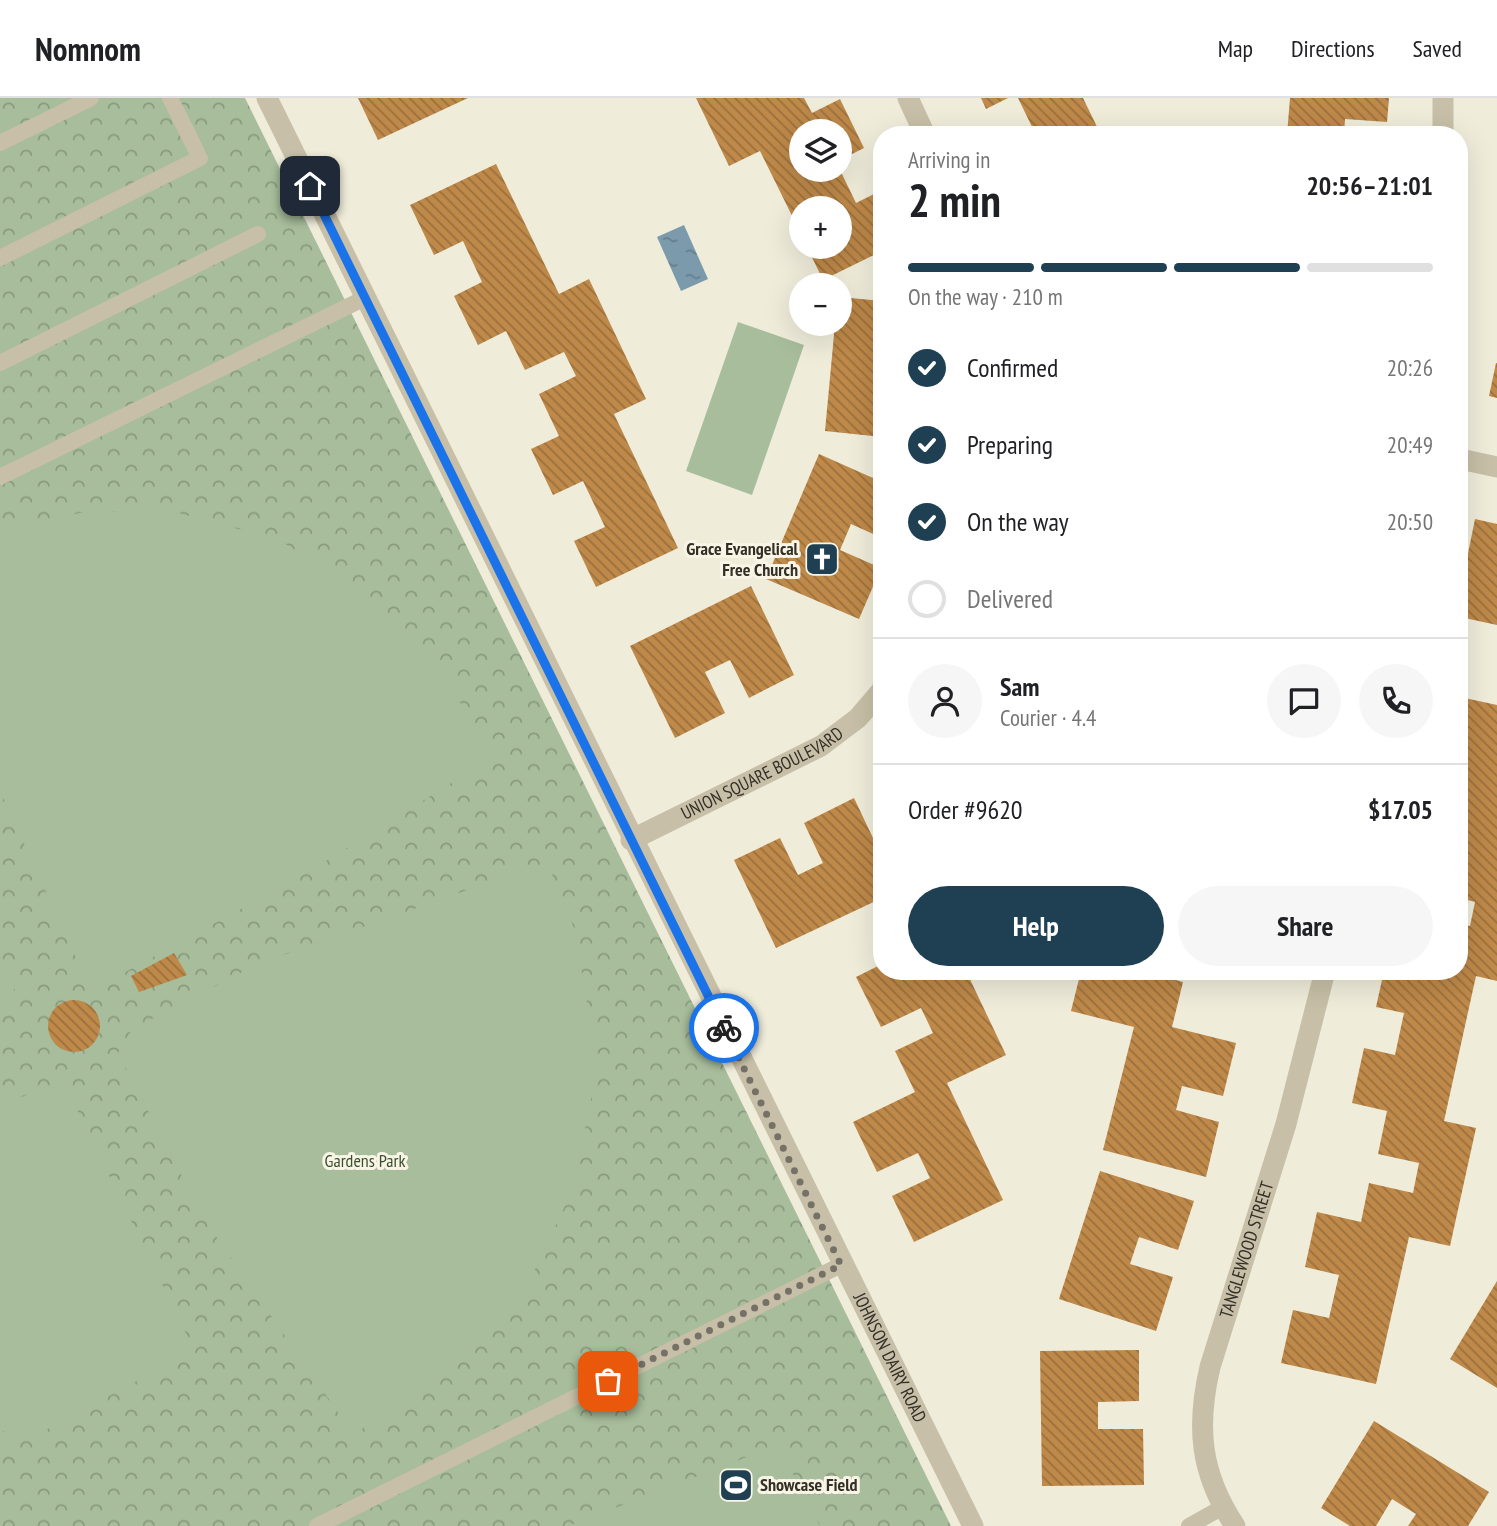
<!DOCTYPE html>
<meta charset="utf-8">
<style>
:root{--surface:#fff;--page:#f6f6f6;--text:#202124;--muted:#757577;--line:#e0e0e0;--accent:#1f3f52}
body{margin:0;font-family:"PT Sans Narrow",sans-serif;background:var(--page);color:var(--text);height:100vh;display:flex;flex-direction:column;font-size:26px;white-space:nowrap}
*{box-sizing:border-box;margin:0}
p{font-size:23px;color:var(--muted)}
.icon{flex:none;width:38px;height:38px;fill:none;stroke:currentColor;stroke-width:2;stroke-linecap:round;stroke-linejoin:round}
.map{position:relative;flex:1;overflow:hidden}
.details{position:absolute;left:873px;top:28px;width:595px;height:854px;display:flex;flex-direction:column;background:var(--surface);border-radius:28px;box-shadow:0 7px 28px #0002}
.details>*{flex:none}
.tools{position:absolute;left:789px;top:21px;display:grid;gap:14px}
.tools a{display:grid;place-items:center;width:63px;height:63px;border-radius:50%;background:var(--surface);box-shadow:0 7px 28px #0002;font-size:35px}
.pin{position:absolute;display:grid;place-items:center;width:60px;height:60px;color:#fff;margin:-30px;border-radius:14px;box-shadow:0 4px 10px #0006}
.courier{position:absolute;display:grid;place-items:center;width:70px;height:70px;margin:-35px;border:5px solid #1a73e8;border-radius:50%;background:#fff;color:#222;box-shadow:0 2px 9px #0007}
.headline em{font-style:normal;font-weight:800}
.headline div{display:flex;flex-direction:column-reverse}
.headline{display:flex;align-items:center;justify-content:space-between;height:119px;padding:0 35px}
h1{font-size:46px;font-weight:800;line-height:52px}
.bar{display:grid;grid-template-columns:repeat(4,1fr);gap:10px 7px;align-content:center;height:84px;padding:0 35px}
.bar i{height:9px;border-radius:5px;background:var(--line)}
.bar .active{background:var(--accent)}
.bar p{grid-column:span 4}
.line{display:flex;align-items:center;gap:18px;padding:0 35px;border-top:2px solid var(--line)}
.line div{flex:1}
.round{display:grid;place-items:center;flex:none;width:74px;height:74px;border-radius:37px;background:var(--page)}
ol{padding:0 35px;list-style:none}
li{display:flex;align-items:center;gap:21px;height:77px}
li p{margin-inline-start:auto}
li .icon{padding:7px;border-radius:50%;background:var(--accent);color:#fff;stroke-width:4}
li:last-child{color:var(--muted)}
li i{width:38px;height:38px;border:4px solid var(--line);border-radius:50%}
.cta{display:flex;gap:14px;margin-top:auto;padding:14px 35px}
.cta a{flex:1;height:80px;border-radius:42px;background:var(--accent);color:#fff;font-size:28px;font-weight:800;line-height:80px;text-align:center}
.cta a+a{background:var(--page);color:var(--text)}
header{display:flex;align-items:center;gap:42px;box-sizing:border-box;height:98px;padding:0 35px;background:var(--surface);border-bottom:2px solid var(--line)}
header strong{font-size:33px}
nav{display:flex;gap:38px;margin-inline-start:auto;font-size:24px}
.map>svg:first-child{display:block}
.park{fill:url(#park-crowns)}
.pitch{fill:#a7bd9b}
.water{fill:url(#water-ripples)}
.building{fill:url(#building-back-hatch)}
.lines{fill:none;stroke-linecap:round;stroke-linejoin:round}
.lane{stroke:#c7bfa7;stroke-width:16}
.street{stroke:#c7bfa7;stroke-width:21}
.done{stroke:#757166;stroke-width:7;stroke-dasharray:0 12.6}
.route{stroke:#1a73e8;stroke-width:9}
.labels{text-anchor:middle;stroke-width:6;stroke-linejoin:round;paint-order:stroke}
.poi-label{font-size:18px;font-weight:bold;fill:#332f27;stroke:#f8f5e6;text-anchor:end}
.street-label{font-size:18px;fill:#332f27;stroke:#f8f5e6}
.park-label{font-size:18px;fill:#38502c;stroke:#f8f5e6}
</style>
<header>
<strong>Nomnom</strong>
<nav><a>Map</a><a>Directions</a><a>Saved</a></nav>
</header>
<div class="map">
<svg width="1497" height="1428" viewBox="0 0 1497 1428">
<defs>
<pattern id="park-crowns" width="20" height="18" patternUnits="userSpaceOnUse" patternTransform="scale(1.75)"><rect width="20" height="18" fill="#a7bd9b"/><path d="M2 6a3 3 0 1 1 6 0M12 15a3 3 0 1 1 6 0" fill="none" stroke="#899a7e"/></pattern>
<pattern id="water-ripples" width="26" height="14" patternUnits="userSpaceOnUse" patternTransform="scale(1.75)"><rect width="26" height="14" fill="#7b9aab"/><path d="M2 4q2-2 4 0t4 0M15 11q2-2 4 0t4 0" fill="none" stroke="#657e8b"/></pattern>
<pattern id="building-back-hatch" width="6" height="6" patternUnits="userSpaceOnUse" patternTransform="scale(1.75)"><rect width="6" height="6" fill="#be8949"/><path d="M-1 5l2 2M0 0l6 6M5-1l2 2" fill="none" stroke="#9b703d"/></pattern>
</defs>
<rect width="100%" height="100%" fill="#efecda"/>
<!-- park -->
<path class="park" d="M0 0H245L951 1428H0Z"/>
<!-- pitch -->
<g class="pitch">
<path d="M738 224 804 247 752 397 686 373Z"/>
<path d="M167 412 279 442 371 499 448 583 492 660 305 776 109 883 84 877 0 693V430L80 415Z"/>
<path d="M547 764 574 830 598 966 573 1091 520 1203 432 1291 353 1336 204 1121 118 955 132 931 258 866Z"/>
<path d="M0 859 15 889 6 915 0 918Z"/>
<path d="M46 987 69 995 194 1252 27 1342 0 1332V1010Z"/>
<path d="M778 1347 820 1428H568Z"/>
</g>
<!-- water -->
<path class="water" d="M684 127 708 181 681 193 657 139Z"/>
<!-- building -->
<g class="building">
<path d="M358 0H468L378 42Z"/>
<path d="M696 0H804L812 15 840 1 864 50 840 62V33H802V72H840L856 105 882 92V153L823 182 807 149H840V110H802V138L760 53 729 68Z"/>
<path d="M981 0H1008L986 11Z"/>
<path d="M1018 0H1083L1101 37H1036Z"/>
<path d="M1290 0H1389L1387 24 1345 21 1344 37H1287Z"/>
<path d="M496 66 559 196 589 181 646 301 614 316 678 450 596 489 574 443 605 429 583 383 553 397 531 351 559 338 539 296 576 278 564 254 525 272 506 233 478 247 454 198 482 184 463 143 434 157 410 107Z"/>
<path d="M840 199 882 203V339L825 333 835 226H840Z"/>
<path d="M1496 265H1497V300L1489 298Z"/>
<path d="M819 356 882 384V440L851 426 840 452 881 470 859 521 766 481Z"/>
<path d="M1475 421 1497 426V527L1460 519V495Z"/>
<path d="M751 488 794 577 749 600 730 562 705 574 725 615 675 640 630 548Z"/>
<path d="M1460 599 1497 607V883L1476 878 1444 1023 1476 1030 1450 1148 1409 1139 1376 1286 1281 1265 1293 1212 1329 1220 1339 1177 1305 1169 1317 1114 1361 1124 1369 1085 1413 1095 1419 1065 1378 1056 1387 1013 1352 1005 1364 950 1395 957 1404 915 1376 909 1384 873H1460V826L1470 828 1475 804 1460 800V687L1467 652 1460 651Z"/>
<path d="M854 700 882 759V800L776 850 734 762 780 740 798 777 823 765 804 725Z"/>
<path d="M174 855 187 877 139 894 131 878Z"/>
<path d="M882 866V873H966L1006 957 947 985 1003 1102 914 1144 892 1098 930 1080 918 1055 877 1074 853 1024 915 994 895 953 933 935 921 910 881 929 856 879Z"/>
<path d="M1081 873H1142L1183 884 1172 929 1236 945 1223 998 1182 988 1176 1012 1219 1024 1206 1079 1103 1052 1134 929 1071 913Z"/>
<circle cx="74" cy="928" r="26"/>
<path d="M1100 1073 1194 1103 1178 1152 1139 1139 1130 1166 1173 1179 1156 1233 1059 1201Z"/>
<path d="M1497 1183V1290L1450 1261Z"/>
<path d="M1139 1252V1303L1098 1304V1331H1143L1144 1387 1042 1388 1040 1253Z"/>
<path d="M1374 1323 1489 1394 1468 1428H1408L1416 1416 1392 1401 1376 1428H1350L1321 1410Z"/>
</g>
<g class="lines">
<!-- lane -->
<g class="lane">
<path d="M0 45 91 0"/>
<path d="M0 160 200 60 170 0"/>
<path d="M0 265 258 136"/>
<path d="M0 379 365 200"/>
<path d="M317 1428 841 1167"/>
<path d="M1189 1428 1223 1409"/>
</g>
<!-- street -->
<g class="street">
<path id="s1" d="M267 0 973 1428"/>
<path d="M908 0 925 37"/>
<path d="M1443 37V0"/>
<path d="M1460 361 1497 369"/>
<path id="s2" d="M631 742 821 648 858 620 882 592"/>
<path id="s3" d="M1235 1428C1200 1375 1196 1329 1210 1269L1286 1026 1325 873"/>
</g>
</g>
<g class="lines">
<!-- done -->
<path class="done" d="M608 1283 841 1167 724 930"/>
<!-- route -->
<path class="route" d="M310 88 724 930"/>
</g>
<!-- icons -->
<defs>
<g id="church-square" transform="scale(1.75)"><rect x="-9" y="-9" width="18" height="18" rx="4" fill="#1f3f52" stroke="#f8f5e6"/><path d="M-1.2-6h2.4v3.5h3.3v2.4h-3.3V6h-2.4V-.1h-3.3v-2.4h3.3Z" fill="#fff"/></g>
<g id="stadium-square" transform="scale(1.75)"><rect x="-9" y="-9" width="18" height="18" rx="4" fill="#1f3f52" stroke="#f8f5e6"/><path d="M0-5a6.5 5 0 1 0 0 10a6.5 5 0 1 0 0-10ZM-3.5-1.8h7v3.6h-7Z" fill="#fff"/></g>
</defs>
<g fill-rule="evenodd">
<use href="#church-square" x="822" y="461"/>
<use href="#stadium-square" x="736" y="1387"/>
</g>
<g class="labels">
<!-- poi labels -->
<g class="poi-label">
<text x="798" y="457">Grace Evangelical<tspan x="798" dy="21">Free Church</tspan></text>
<text x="760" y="1393" text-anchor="start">Showcase Field</text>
</g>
<!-- street labels -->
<g class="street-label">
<text dy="6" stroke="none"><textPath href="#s2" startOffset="147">UNION SQUARE BOULEVARD</textPath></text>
<text dy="6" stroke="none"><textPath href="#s3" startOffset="289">TANGLEWOOD STREET</textPath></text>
<text dy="6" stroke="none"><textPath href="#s1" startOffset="1405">JOHNSON DAIRY ROAD</textPath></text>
</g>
<!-- park labels -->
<g class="park-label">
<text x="365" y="1069">Gardens Park</text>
</g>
</g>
</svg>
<div class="tools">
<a><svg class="icon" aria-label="layers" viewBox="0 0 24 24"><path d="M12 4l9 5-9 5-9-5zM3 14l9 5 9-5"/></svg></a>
<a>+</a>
<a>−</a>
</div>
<div class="pin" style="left:608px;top:1283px;background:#ea580c"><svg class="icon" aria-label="bag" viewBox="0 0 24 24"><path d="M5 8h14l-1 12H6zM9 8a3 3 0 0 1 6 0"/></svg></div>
<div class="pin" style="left:310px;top:88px;background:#1f2937"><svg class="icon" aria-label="home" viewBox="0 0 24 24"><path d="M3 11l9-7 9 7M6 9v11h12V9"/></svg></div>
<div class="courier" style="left:724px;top:930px"><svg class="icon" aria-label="bike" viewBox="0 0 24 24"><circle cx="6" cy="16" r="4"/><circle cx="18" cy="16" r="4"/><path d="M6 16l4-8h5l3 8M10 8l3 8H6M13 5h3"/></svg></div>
<section class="details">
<div class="headline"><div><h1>2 min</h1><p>Arriving in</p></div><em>20:56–21:01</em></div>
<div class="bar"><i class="active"></i><i class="active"></i><i class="active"></i><i></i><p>On the way · 210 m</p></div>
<ol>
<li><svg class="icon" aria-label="check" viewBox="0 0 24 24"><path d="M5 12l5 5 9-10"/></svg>Confirmed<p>20:26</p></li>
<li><svg class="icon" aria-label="check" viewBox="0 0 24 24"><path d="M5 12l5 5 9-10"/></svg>Preparing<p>20:49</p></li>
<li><svg class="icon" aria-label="check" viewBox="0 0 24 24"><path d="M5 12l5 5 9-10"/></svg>On the way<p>20:50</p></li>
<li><i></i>Delivered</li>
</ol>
<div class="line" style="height:126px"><a class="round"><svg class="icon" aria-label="person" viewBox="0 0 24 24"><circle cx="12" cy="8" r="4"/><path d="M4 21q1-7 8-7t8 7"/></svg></a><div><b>Sam</b><p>Courier · 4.4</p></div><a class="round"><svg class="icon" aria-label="chat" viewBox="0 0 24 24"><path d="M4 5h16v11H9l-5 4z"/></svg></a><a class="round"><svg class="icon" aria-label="phone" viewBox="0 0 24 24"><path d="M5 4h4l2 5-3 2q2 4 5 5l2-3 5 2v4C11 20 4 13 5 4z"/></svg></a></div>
<div class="line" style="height:91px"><div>Order #9620</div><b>$17.05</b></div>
<div class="cta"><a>Help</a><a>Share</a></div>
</section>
</div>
